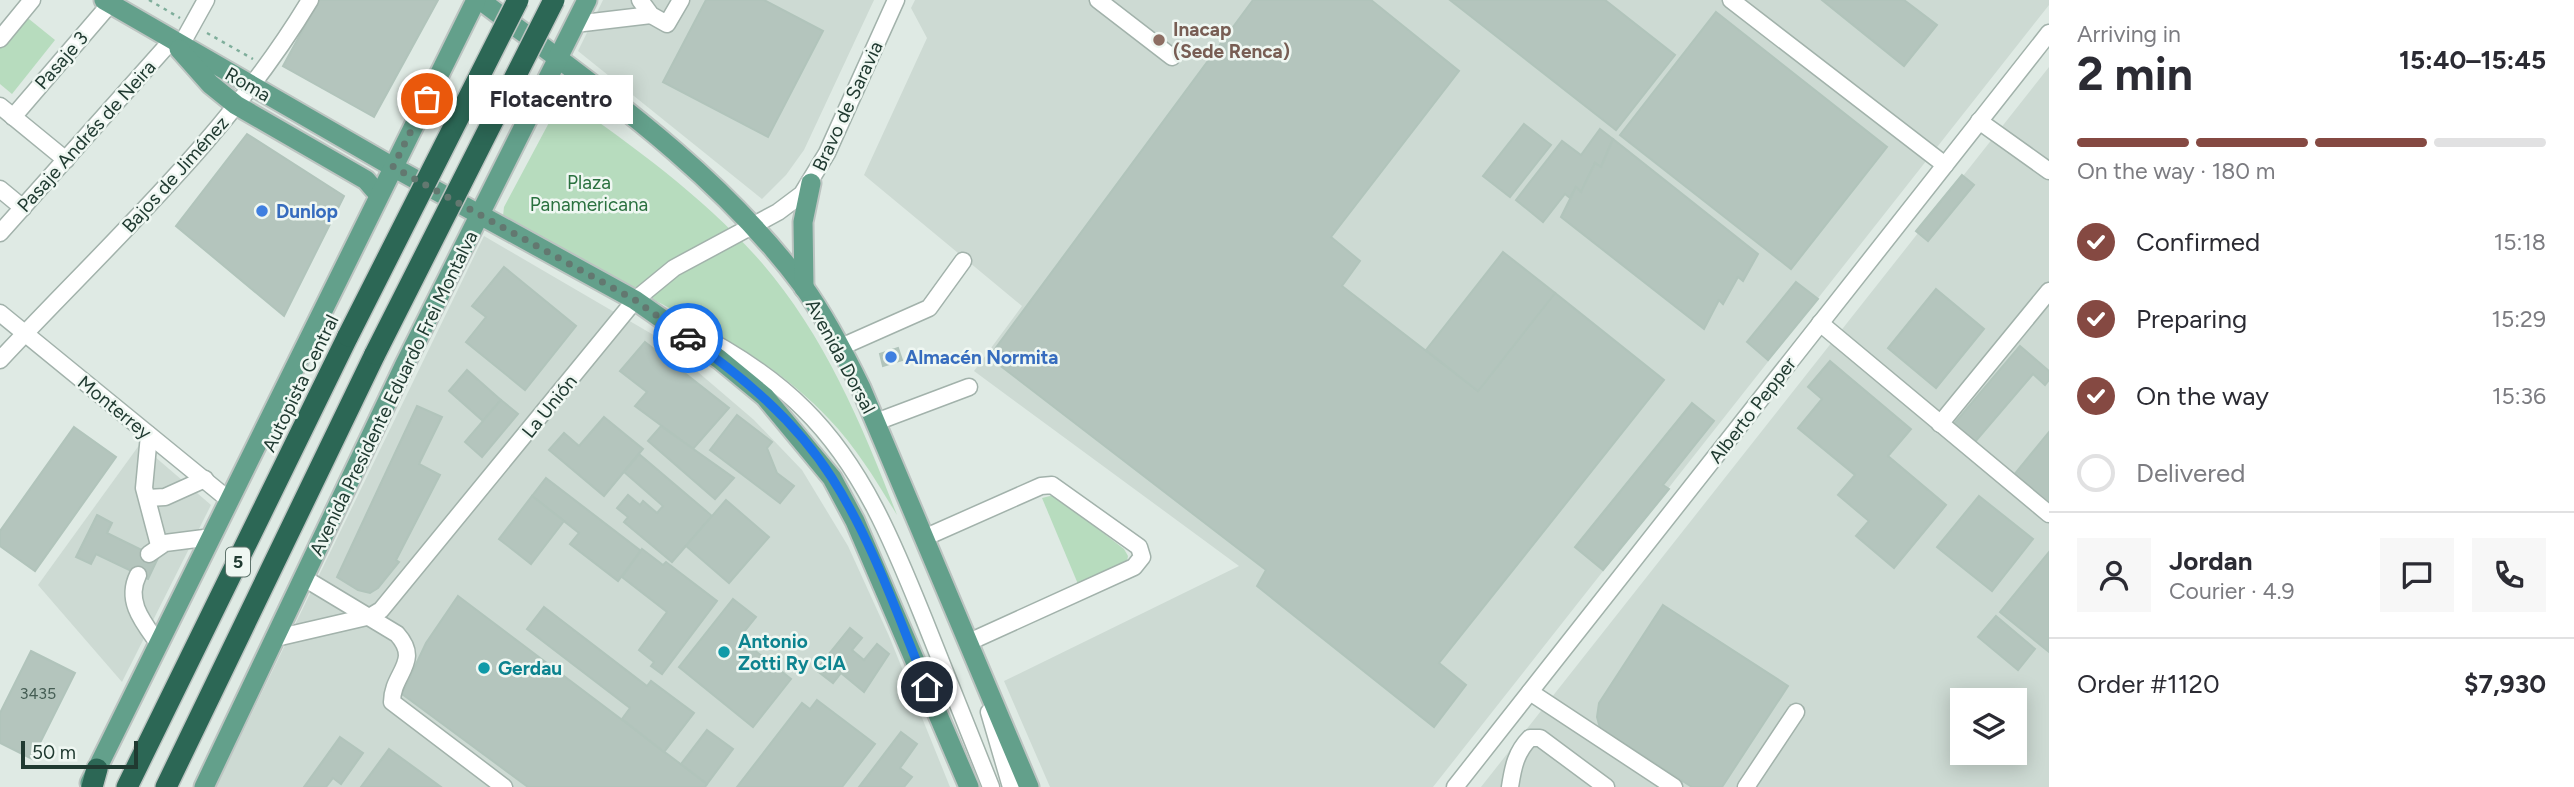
<!DOCTYPE html>
<meta charset="utf-8">
<style>
:root{--surface:#fff;--page:#f7f7f7;--text:#2b2b33;--muted:#7c7c81;--line:#e1e1e2;--accent:#854942}
body{margin:0;font-family:Figtree,sans-serif;background:var(--page);color:var(--text);height:100vh;display:flex;flex-direction:column;font-size:26px;white-space:nowrap}
*{box-sizing:border-box;margin:0}
p{font-size:23px;color:var(--muted)}
.icon{flex:none;width:38px;height:38px;fill:none;stroke:currentColor;stroke-width:2;stroke-linecap:round;stroke-linejoin:round}
.map{position:relative;flex:1;overflow:hidden}
.drawer{display:flex;flex-direction:column;background:var(--surface);width:525px}
.drawer>*{flex:none}
.fabs{position:absolute;left:1950px;top:688px;display:grid;gap:14px}
.fabs a{display:grid;place-items:center;width:77px;height:77px;border-radius:0px;background:var(--surface);box-shadow:0 4px 18px #0003;font-size:35px}
.scale{position:absolute;left:21px;bottom:18px;width:117px;box-sizing:border-box;padding-left:7px;border:4px solid #203a31;border-top:0;font-size:19px;line-height:24px;white-space:nowrap;color:#203a31;-webkit-text-stroke:5px #eff7f2;paint-order:stroke}
.pin{position:absolute;display:grid;place-items:center;width:60px;height:60px;color:#fff;margin:-30px;border:4px solid #fff;border-radius:50%;box-shadow:0 2px 7px #0007}
.courier{position:absolute;display:grid;place-items:center;width:70px;height:70px;margin:-35px;border:5px solid #1a73e8;border-radius:50%;background:#fff;color:#222;box-shadow:0 2px 9px #0007}
.bubble{position:absolute;height:49px;border-radius:0px;background:var(--surface);box-shadow:0 4px 18px #0003;font-size:23px;font-weight:700;line-height:49px;text-align:center}
.overview em{font-style:normal;font-weight:700}
.overview div{display:flex;flex-direction:column-reverse}
.overview{display:flex;align-items:center;justify-content:space-between;height:119px;padding:0 28px}
h1{font-size:46px;font-weight:700;line-height:52px}
.bar{display:grid;grid-template-columns:repeat(4,1fr);gap:10px 7px;align-content:center;height:84px;padding:0 28px}
.bar i{height:9px;border-radius:5px;background:var(--line)}
.bar .active{background:var(--accent)}
.bar p{grid-column:span 4}
.line{display:flex;align-items:center;gap:18px;padding:0 28px;border-top:2px solid var(--line)}
.line div{flex:1}
.round{display:grid;place-items:center;flex:none;width:74px;height:74px;border-radius:0px;background:var(--page)}
ol{padding:0 28px;list-style:none}
li{display:flex;align-items:center;gap:21px;height:77px}
li p{margin-inline-start:auto}
li .icon{padding:7px;border-radius:50%;background:var(--accent);color:#fff;stroke-width:4}
li:last-child{color:var(--muted)}
li i{width:38px;height:38px;border:4px solid var(--line);border-radius:50%}
main{display:flex;flex:1;min-height:0}
.map>svg:first-child{display:block}
.built{fill:#cddad3;fill-rule:evenodd}
.green{fill:#b7dcbe}
.building{fill:#b4c5bd;stroke:#b1c4bb;stroke-width:2}
.lines{fill:none;stroke-linecap:round;stroke-linejoin:round}
.minor-casing{stroke:#a2b2ab;stroke-width:19}
.major-casing{stroke:#bcc4c1;stroke-width:23}
.highway-casing{stroke:#bcc4c1;stroke-width:24}
.path{stroke:#7fae9b;stroke-width:2.5;stroke-dasharray:3.5 5;stroke-linecap:butt}
.minor{stroke:#fff;stroke-width:16}
.major{stroke:#63a08b;stroke-width:19}
.highway{stroke:#2c6755;stroke-width:21}
.highway-bridge-casing{stroke:#bcc4c1;stroke-width:24;stroke-linecap:butt}
.highway-bridge{stroke:#2c6755;stroke-width:21}
.done{stroke:#637870;stroke-width:7;stroke-dasharray:0 12.6}
.route{stroke:#1a73e8;stroke-width:9}
.education-dot{fill:#8d6e63;stroke:#eff7f2;stroke-width:2.5}
.shop-dot{fill:#3f7fe0;stroke:#eff7f2;stroke-width:2.5}
.culture-dot{fill:#0f9aa8;stroke:#eff7f2;stroke-width:2.5}
.labels{text-anchor:middle;stroke-width:5;stroke-linejoin:round;paint-order:stroke}
.number-label{font-size:16px;fill:#455d54}
.shield{fill:#eff7f2;stroke:#5e736b;stroke-width:2}
.shield-label{font-size:18px;font-weight:bold;fill:#203a31}
.education-label{font-size:19px;font-weight:bold;fill:#785e54;stroke:#eff7f2;text-anchor:start}
.street-label{font-size:19px;fill:#203a31;stroke:#eff7f2}
.park-label{font-size:19px;fill:#2a713f;stroke:#eff7f2}
.shop-label{font-size:19px;font-weight:bold;fill:#366cbe;stroke:#eff7f2;text-anchor:start}
.culture-label{font-size:19px;font-weight:bold;fill:#0d838f;stroke:#eff7f2;text-anchor:start}
</style>
<main>
<div class="map">
<svg width="2049" height="787" viewBox="0 0 2049 787">
<rect width="100%" height="100%" fill="#dfeae4"/>
<!-- built -->
<g class="built">
<path d="M603 0H874L804 150 786 175 762 199 578 51Z"/>
<path d="M915 0H2049V5L1433 787H1050L1004 681 1239 566 974 371 1022 306 864 175 927 38 911 8Z"/>
<path d="M2049 67V787H1481ZM1962 700H2014V752H1962Z"/>
<path d="M484 236 657 337 754 420 802 470 848 546 889 636 950 787H216Z"/>
<path d="M140 444 211 505 122 682 38 585Z"/>
</g>
<!-- green -->
<g class="green">
<path d="M24 15 55 40 12 94 0 84V45Z"/>
<path d="M567 100C636 148 706 199 762 263 825 336 863 427 897 515 877 482 856 447 829 419 740 325 608 288 503 216L504 207 560 102Z"/>
<path d="M1054 495 1124 549 1128 556 1127 561 1078 584 1042 498Z"/>
</g>
<!-- building -->
<g class="building">
<path d="M319 0H438L374 117 283 66Z"/>
<path d="M706 0H764L823 31 768 137 663 82Z"/>
<path d="M1253 0H1371L1459 71 1331 237 1360 261 1342 286 1478 391 1555 293 1664 380 1439 663 1466 685 1434 727 1257 586 1266 570 989 357Z"/>
<path d="M1450 0H1605L1675 55 1616 130Z"/>
<path d="M1822 0H1904L1937 25 1904 66Z"/>
<path d="M1716 12 1887 147 1791 269 1620 135Z"/>
<path d="M1524 124 1551 145 1510 197 1483 176Z"/>
<path d="M1600 129 1613 139 1601 167 1595 163 1581 192 1576 187 1570 198 1565 194 1543 222 1516 200 1562 141 1581 155Z"/>
<path d="M247 134 344 196 284 316 176 226Z"/>
<path d="M1613 139 1758 254 1743 281 1738 277 1723 304 1719 300 1704 329 1561 217 1576 187 1581 192 1595 163 1601 167Z"/>
<path d="M1962 175 1974 185 1928 241 1916 231Z"/>
<path d="M1503 252 1555 293 1478 391 1426 350Z"/>
<path d="M504 267 576 326 525 390 466 342 486 317 472 306Z"/>
<path d="M1796 282 1818 299 1768 360 1747 342Z"/>
<path d="M1936 289 1984 329 1936 388 1888 348Z"/>
<path d="M645 342 729 408 693 449 635 406 647 392 620 371Z"/>
<path d="M2020 346 2049 371V380L2045 385 2033 374 1974 443 1953 425Z"/>
<path d="M898 348 902 360 883 366 880 354Z"/>
<path d="M1830 361 1911 429 1888 456 1946 505 1894 568 1856 536 1869 521 1838 495 1855 475 1798 428 1822 399 1808 387Z"/>
<path d="M467 370 501 400 483 421 449 391Z"/>
<path d="M501 400 518 414 482 457 465 442Z"/>
<path d="M1692 403 1714 421 1663 485 1669 489 1603 570 1575 547Z"/>
<path d="M417 406 442 417 419 464 440 475 396 560 399 562 378 588 370 593 358 590 337 577Z"/>
<path d="M737 415 772 442 767 448 777 473 794 486 780 503 710 450Z"/>
<path d="M604 417 643 449 604 496 549 450 564 433 579 446Z"/>
<path d="M661 426 734 478 715 499 648 441Z"/>
<path d="M74 427 116 457 35 571 0 546V531Z"/>
<path d="M2049 432V505L2014 475Z"/>
<path d="M639 454 712 516 672 562 624 522 628 517 617 508 628 495 640 505 643 501 657 513 663 506 624 472Z"/>
<path d="M546 478 641 551 618 581 570 544 579 533 532 496Z"/>
<path d="M532 496 564 521 531 564 499 539Z"/>
<path d="M1979 496 2033 539 1992 591 1937 547Z"/>
<path d="M726 500 769 537 729 583 686 546Z"/>
<path d="M97 515 112 523 107 533 158 558 148 579 96 554 91 564 76 557Z"/>
<path d="M642 549 663 565 666 562 717 601 662 674 651 666 654 662 639 650 667 612 622 577Z"/>
<path d="M2049 552V652L2000 612Z"/>
<path d="M458 596 707 784 705 787H528L402 694 426 643Z"/>
<path d="M733 599 756 617 739 638 791 679 753 727 679 667Z"/>
<path d="M1663 605 1788 686 1722 787H1692L1600 728 1597 717 1599 703Z"/>
<path d="M544 607 647 686 651 681 694 713 664 752 622 719 630 708 527 629Z"/>
<path d="M1996 616 2035 649 2018 670 1978 637Z"/>
<path d="M850 628 862 638 852 650 864 660 877 644 889 654 864 692 841 673 833 683 816 670Z"/>
<path d="M31 651 75 673 32 759 0 743V713Z"/>
<path d="M817 700 875 744 842 787H737L802 703 810 709Z"/>
<path d="M707 730 733 749 707 784 681 764Z"/>
<path d="M901 732 917 744 900 768 912 777 904 787H859Z"/>
<path d="M340 737 363 753 341 784 333 778 326 787H304Z"/>
<path d="M389 749 441 787H361Z"/>
</g>
<g class="lines">
<!-- minor casing -->
<g class="minor-casing">
<g id="minor">
<path d="M640 0 651 15 667 24 681 0"/>
<path d="M1098 0 1172 57"/>
<path d="M1731 0 1945 165"/>
<path d="M575 24 651 15"/>
<path d="M0 39 32 0"/>
<path d="M181 45 206 0"/>
<path d="M0 106 66 160"/>
<path d="M13 117 110 4"/>
<path d="M1979 121 2049 171"/>
<path d="M0 189 23 208"/>
<path d="M0 233 172 40"/>
<path d="M0 313 229 500"/>
<path d="M1820 323 2049 514"/>
<path d="M686 328C728 349 770 375 804 409 864 468 895 547 926 624 948 678 969 733 991 787"/>
<path d="M841 347 929 308 963 261"/>
<path d="M0 360C107 245 228 137 310 0"/>
<path d="M876 422 969 387"/>
<path d="M1940 424 2049 291"/>
<path d="M149 435 144 488 159 545"/>
<path d="M148 498 165 497 205 479"/>
<path d="M926 537 1041 486 1052 485 1139 547 1142 557 1134 567 969 642 973 653"/>
<path d="M149 554 165 543 212 537"/>
<path d="M138 575C125 601 143 622 158 643"/>
<path d="M304 578 397 634C422 662 392 673 392 702L504 787"/>
<path d="M276 638 371 616 381 610 635 300 674 268 778 212 802 194 827 153 896 0"/>
<path d="M1530 692 1674 787"/>
<path d="M989 712 1011 787"/>
<path d="M1455 787 2049 33"/>
<path d="M1510 787C1513 767 1516 752 1530 738H1540L1606 787"/>
<path d="M1746 787 1796 712"/>
</g>
</g>
<!-- major casing -->
<g class="major-casing">
<g id="major">
<path d="M104 0 393 167 635 300 719 359 765 397 832 478 855 521 969 787"/>
<path d="M480 0C595 87 716 169 803 286 826 318 844 353 861 388L1029 787"/>
<path d="M179 49 210 84 236 105 366 180 379 195"/>
<path d="M804 288 803 222 811 183"/>
<path d="M90 783 476 0"/>
<path d="M204 787 405 364 587 0"/>
</g>
</g>
<!-- highway casing -->
<g class="highway-casing">
<g id="highway">
<path d="M92 787 97 769"/>
<path d="M127 787 348 336"/>
<path d="M166 787 375 354"/>
</g>
</g>
<!-- path -->
<g class="path">
<path d="M149 0 180 18"/>
<path d="M207 33 253 59"/>
</g>
<!-- minor -->
<use href="#minor" class="minor"/>
<!-- major -->
<use href="#major" class="major"/>
<!-- highway -->
<use href="#highway" class="highway"/>
<!-- highway-bridge casing -->
<g class="highway-bridge-casing">
<g id="highway-bridge">
<path d="M348 336 518 0"/>
<path d="M375 354 554 0"/>
</g>
</g>
<!-- highway-bridge -->
<use href="#highway-bridge" class="highway-bridge"/>
</g>
<g class="lines">
<!-- done -->
<path class="done" d="M427 99 393 167 635 300 688 338"/>
<!-- route -->
<path class="route" d="M688 338C743 377 795 420 832 478 873 542 898 617 927 687"/>
</g>
<!-- markers -->
<circle class="education-dot" cx="1159" cy="40" r="7"/>
<g class="shop-dot">
<circle cx="262" cy="211" r="7"/>
<circle cx="891" cy="357" r="7"/>
</g>
<g class="culture-dot">
<circle cx="724" cy="652" r="7"/>
<circle cx="484" cy="668" r="7"/>
</g>
<g class="labels">
<!-- number labels -->
<g class="number-label">
<text x="38" y="699">3435</text>
</g>
<!-- shield labels -->
<rect class="shield" x="226" y="547.5" width="24" height="29" rx="5"/>
<g class="shield-label">
<text x="238" y="568">5</text>
</g>
<!-- education labels -->
<g class="education-label">
<text x="1173" y="36">Inacap<tspan x="1173" dy="22">(Sede Renca)</tspan></text>
</g>
<!-- street labels -->
<g class="street-label">
<text transform="translate(61 60) rotate(-49)" y="7">Pasaje 3</text>
<text transform="translate(248 84) rotate(30)" y="7">Roma</text>
<text transform="translate(847 106) rotate(-65)" y="7">Bravo de Saravia</text>
<text transform="translate(86 136) rotate(-48)" y="7">Pasaje Andrés de Neira</text>
<text transform="translate(175 174) rotate(-48)" y="7">Bajos de Jiménez</text>
<text transform="translate(841 356) rotate(62)" y="7">Avenida Dorsal</text>
<text transform="translate(300 383) rotate(-64)" y="7">Autopista Central</text>
<text transform="translate(393 393) rotate(-64)" y="7">Avenida Presidente Eduardo Frei Montalva</text>
<text transform="translate(549 406) rotate(-51)" y="7">La Unión</text>
<text transform="translate(115 407) rotate(39)" y="7">Monterrey</text>
<text transform="translate(1752 410) rotate(-52)" y="7">Alberto Pepper</text>
</g>
<!-- park labels -->
<g class="park-label">
<text x="589" y="189">Plaza<tspan x="589" dy="22">Panamericana</tspan></text>
</g>
<!-- shop labels -->
<g class="shop-label">
<text x="276" y="218">Dunlop</text>
<text x="905" y="364">Almacén Normita</text>
</g>
<!-- culture labels -->
<g class="culture-label">
<text x="738" y="648">Antonio<tspan x="738" dy="22">Zotti Ry CIA</tspan></text>
<text x="498" y="675">Gerdau</text>
</g>
</g>
</svg>
<div class="fabs">
<a><svg class="icon" aria-label="layers" viewBox="0 0 24 24"><path d="M12 4l9 5-9 5-9-5zM3 14l9 5 9-5"/></svg></a>
</div>
<div class="scale">50 m</div>
<div class="pin" style="left:427px;top:99px;background:#ea580c"><svg class="icon" aria-label="bag" viewBox="0 0 24 24"><path d="M5 8h14l-1 12H6zM9 8a3 3 0 0 1 6 0"/></svg></div>
<div class="pin" style="left:927px;top:687px;background:#1f2937"><svg class="icon" aria-label="home" viewBox="0 0 24 24"><path d="M3 11l9-7 9 7M6 9v11h12V9"/></svg></div>
<div class="courier" style="left:688px;top:338px"><svg class="icon" aria-label="car" viewBox="0 0 24 24"><path d="M5 17H2v-5l4-1 3-4h7l3 4 3 1v5h-3M9 17h6M6 11h13"/><circle cx="7" cy="17" r="2"/><circle cx="17" cy="17" r="2"/></svg></div>
<div class="bubble" style="left:469px;top:75px;width:164px">Flotacentro</div>
</div>
<section class="drawer">
<div class="overview"><div><h1>2 min</h1><p>Arriving in</p></div><em>15:40–15:45</em></div>
<div class="bar"><i class="active"></i><i class="active"></i><i class="active"></i><i></i><p>On the way · 180 m</p></div>
<ol>
<li><svg class="icon" aria-label="check" viewBox="0 0 24 24"><path d="M5 12l5 5 9-10"/></svg>Confirmed<p>15:18</p></li>
<li><svg class="icon" aria-label="check" viewBox="0 0 24 24"><path d="M5 12l5 5 9-10"/></svg>Preparing<p>15:29</p></li>
<li><svg class="icon" aria-label="check" viewBox="0 0 24 24"><path d="M5 12l5 5 9-10"/></svg>On the way<p>15:36</p></li>
<li><i></i>Delivered</li>
</ol>
<div class="line" style="height:126px"><a class="round"><svg class="icon" aria-label="person" viewBox="0 0 24 24"><circle cx="12" cy="8" r="4"/><path d="M4 21q1-7 8-7t8 7"/></svg></a><div><b>Jordan</b><p>Courier · 4.9</p></div><a class="round"><svg class="icon" aria-label="chat" viewBox="0 0 24 24"><path d="M4 5h16v11H9l-5 4z"/></svg></a><a class="round"><svg class="icon" aria-label="phone" viewBox="0 0 24 24"><path d="M5 4h4l2 5-3 2q2 4 5 5l2-3 5 2v4C11 20 4 13 5 4z"/></svg></a></div>
<div class="line" style="height:91px"><div>Order #1120</div><b>$7,930</b></div>
</section>
</main>
